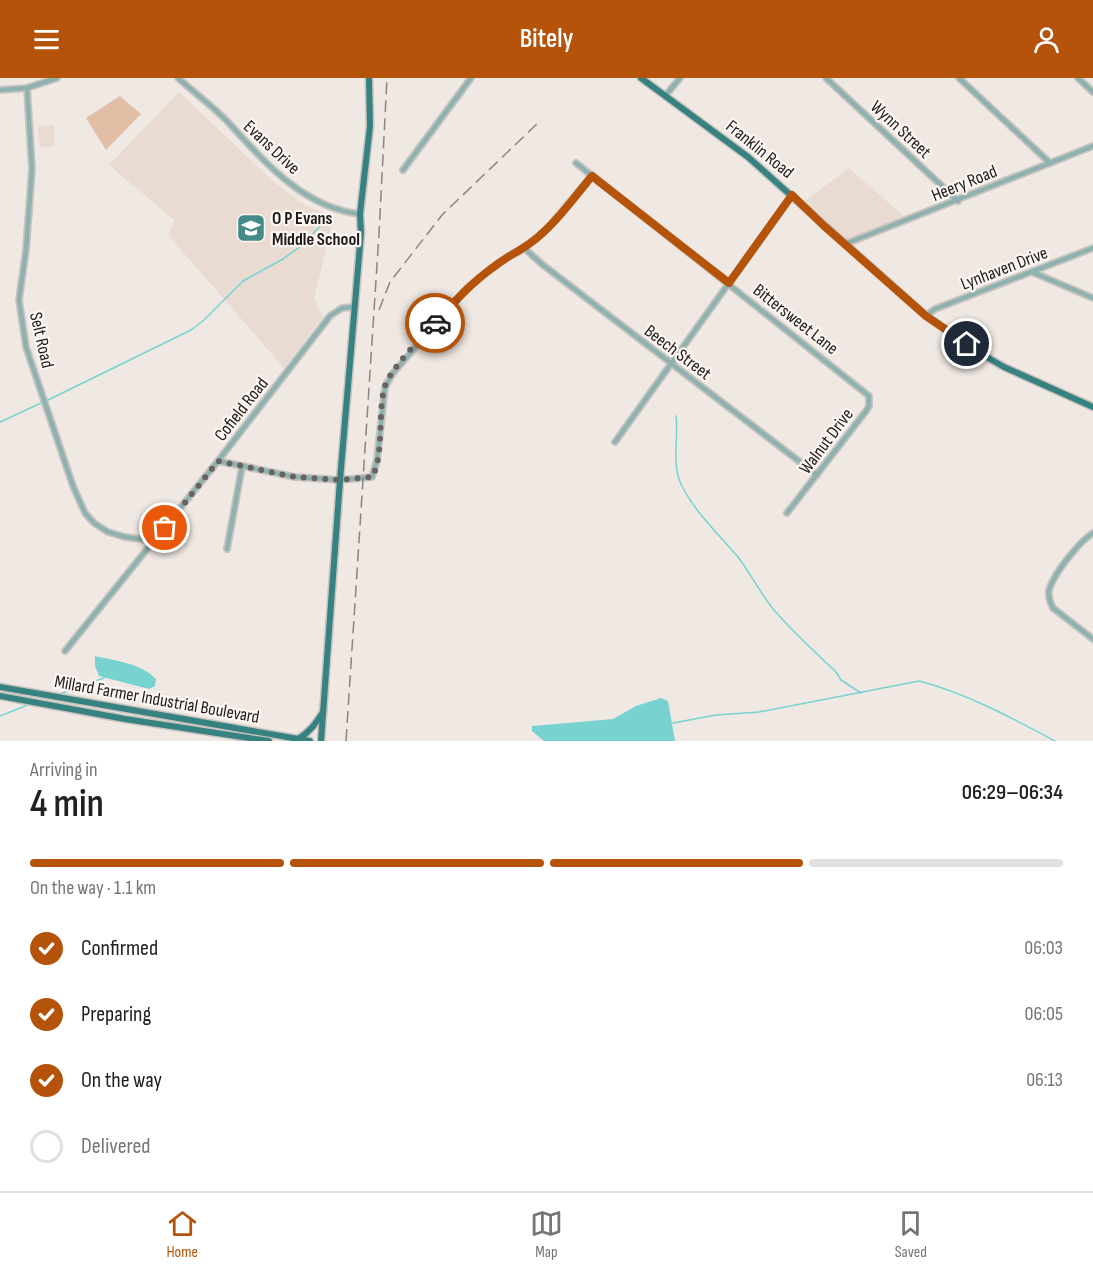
<!DOCTYPE html>
<meta charset="utf-8">
<style>
:root{--surface:#fff;--page:#f6f6f6;--text:#202124;--muted:#757577;--line:#e0e0e0;--accent:#b45309}
body{margin:0;font-family:"Sofia Sans Condensed",sans-serif;background:var(--page);color:var(--text);height:100vh;display:flex;flex-direction:column;font-size:22px;white-space:nowrap}
*{box-sizing:border-box;margin:0}
p{font-size:20px;color:var(--muted)}
.icon{flex:none;width:33px;height:33px;fill:none;stroke:currentColor;stroke-width:2;stroke-linecap:round;stroke-linejoin:round}
.map{position:relative;height:663px;overflow:hidden}
.side{display:flex;flex-direction:column;background:var(--surface);flex:1}
.side>*{flex:none}
.pin{position:absolute;display:grid;place-items:center;width:51px;height:51px;color:#fff;margin:-26px;border:3px solid #fff;border-radius:50%;box-shadow:0 2px 6px #0007}
.courier{position:absolute;display:grid;place-items:center;width:60px;height:60px;margin:-30px;border:4px solid #b45309;border-radius:50%;background:#fff;color:#222;box-shadow:0 2px 8px #0007}
.overview em{font-style:normal;font-weight:600}
.overview div{display:flex;flex-direction:column-reverse}
.overview{display:flex;align-items:center;justify-content:space-between;height:102px;padding:0 30px}
h1{font-size:39px;font-weight:600;line-height:45px}
.bar{display:grid;grid-template-columns:repeat(4,1fr);gap:9px 6px;align-content:center;height:72px;padding:0 30px}
.bar i{height:8px;border-radius:4px;background:var(--line)}
.bar .current{background:var(--accent)}
.bar p{grid-column:span 4}
ol{padding:0 30px;list-style:none}
li{display:flex;align-items:center;gap:18px;height:66px}
li p{margin-inline-start:auto}
li .icon{padding:6px;border-radius:50%;background:var(--accent);color:#fff;stroke-width:4}
li:last-child{color:var(--muted)}
li i{width:33px;height:33px;border:3px solid var(--line);border-radius:50%}
header{display:flex;justify-content:space-between;align-items:center;height:78px;padding:0 30px;background:var(--accent);color:#fff;font-size:27px;font-weight:600}
.dock{display:flex;justify-content:space-around;align-items:center;height:84px;border-top:2px solid var(--line);background:var(--surface);font-size:16px;color:var(--muted)}
.dock a{display:grid;justify-items:center;gap:3px}
.dock .current{color:var(--accent)}
.map>svg:first-child{display:block}
.built{fill:#e9dbd2}
.green{fill:#e3bea7}
.water{fill:#78d3d0}
.lines{fill:none;stroke-linecap:round;stroke-linejoin:round}
.stream{stroke:#78d3d0;stroke-width:1.5}
.minor-casing{stroke:#c9c3bf;stroke-width:8}
.major-casing{stroke:#c9c3bf;stroke-width:9}
.minor{stroke:#8eb2b0;stroke-width:4.5}
.major{stroke:#368280;stroke-width:6}
.rail{stroke:#8a8582;stroke-width:1.5;stroke-dasharray:12 6;stroke-linecap:butt}
.done{stroke:#676360;stroke-width:6;stroke-dasharray:0 10.8}
.route{stroke:#b45309;stroke-width:8}
.labels{text-anchor:middle;stroke-width:4.5;stroke-linejoin:round;paint-order:stroke}
.street-label{font-size:18px;fill:#1e1b1a;stroke:#fcf5f1}
.poi-label{font-size:18px;font-weight:bold;fill:#1e1b1a;stroke:#fcf5f1;text-anchor:start}
</style>
<header><svg class="icon" aria-label="menu" viewBox="0 0 24 24"><path d="M4 6h16M4 12h16M4 18h16"/></svg>Bitely<svg class="icon" aria-label="person" viewBox="0 0 24 24"><circle cx="12" cy="8" r="4"/><path d="M4 21q1-7 8-7t8 7"/></svg></header>
<div class="map">
<svg width="1093" height="663" viewBox="0 0 1093 663">
<rect width="100%" height="100%" fill="#efe8e3"/>
<!-- built -->
<g class="built">
<path d="M179 14 276 106 306 128 334 139 314 220 323 239 284 290 169 158 174 142 109 87Z"/>
<path d="M54 47 55 68 40 69 38 48Z"/>
<path d="M849 90 907 141 845 167 801 126Z"/>
</g>
<!-- green -->
<path class="green" d="M120 18 141 36 106 72 86 40Z"/>
<!-- water -->
<g class="water">
<path d="M95 578C116 583 140 585 156 601L155 608 149 611 99 598 95 588Z"/>
<path d="M661 620 668 623 675 663H544L532 653V648L613 641 636 628Z"/>
</g>
<g class="lines">
<!-- stream -->
<g class="stream">
<path d="M48 322 191 252 204 242 243 203 283 181 301 168 326 142"/>
<path d="M676 338C679 361 671 384 681 406 693 432 720 458 738 479 751 496 760 515 774 532 793 554 815 574 836 594L841 602 861 615"/>
<path d="M0 344 41 325"/>
<path d="M57 617 104 600"/>
<path d="M0 638 30 626"/>
<path d="M673 645 716 637 759 634 919 603C966 615 1012 640 1055 663"/>
</g>
<!-- minor casing -->
<g class="minor-casing">
<g id="minor">
<path d="M178 0C194 14 212 28 227 43 264 83 303 130 360 136"/>
<path d="M826 0 958 123"/>
<path d="M959 0 1050 85"/>
<path d="M1078 0 1093 14"/>
<path d="M27 10 32 91 26 172 19 222 26 269 73 408 85 435 94 445 108 454 125 459 154 463"/>
<path d="M0 12 27 10 57 0"/>
<path d="M666 17 680 0"/>
<path d="M576 85 869 318V328L866 333 787 435"/>
<path d="M403 92 471 0"/>
<path d="M845 166 1093 68"/>
<path d="M524 170 543 187 817 397"/>
<path d="M1032 194 1093 220"/>
<path d="M926 238 935 231 1093 170"/>
<path d="M615 364 792 117"/>
<path d="M218 383 295 399 340 402 372 399 377 382 385 309 393 295 466 211 493 189 509 178 520 173 548 150 592 97"/>
<path d="M1093 455C1079 464 1054 495 1049 512 1048 518 1050 524 1053 530L1093 561"/>
<path d="M227 471 242 389"/>
<path d="M65 573 218 383 330 238 342 230 354 229"/>
</g>
</g>
<!-- major casing -->
<g class="major-casing">
<g id="major">
<path d="M641 0 748 79 926 238 985 278 1004 289 1093 329"/>
<path d="M0 609 310 663"/>
<path d="M0 618 125 641 269 663"/>
<path d="M298 661C310 654 316 645 323 634"/>
<path d="M321 663 340 402 361 155 360 136 370 48 369 0"/>
</g>
</g>
<!-- minor -->
<use href="#minor" class="minor"/>
<!-- major -->
<use href="#major" class="major"/>
<!-- rail -->
<g class="rail">
<path d="M379 232 390 204 442 137 541 42"/>
<path d="M346 663 379 156 387 0"/>
</g>
</g>
<g class="lines">
<!-- done -->
<path class="done" d="M165 450 218 383 295 399 340 402 372 399C384 379 378 336 384 311 390 290 420 262 435 245"/>
<!-- route -->
<path class="route" d="M435 245C454 224 472 204 495 188 509 177 524 171 537 160 558 142 575 119 592 98L729 205 792 117 823 147 926 238 967 266"/>
</g>
<!-- icons -->
<defs>
<g id="school-square" transform="scale(1.5)"><rect x="-9" y="-9" width="18" height="18" rx="4" fill="#438b88" stroke="#fcf5f1"/><path d="M0-5L7-2L0 1L-7-2ZM-4 1L0 2.5L4 1V4Q0 6-4 4Z" fill="#fff"/></g>
</defs>
<g fill-rule="evenodd">
<use href="#school-square" x="251" y="150"/>
</g>
<g class="labels">
<!-- street labels -->
<g class="street-label">
<text transform="translate(901 51) rotate(43)" y="6">Wynn Street</text>
<text transform="translate(272 69) rotate(43)" y="6">Evans Drive</text>
<text transform="translate(760 71) rotate(39)" y="6">Franklin Road</text>
<text transform="translate(964 105) rotate(-22)" y="6">Heery Road</text>
<text transform="translate(1004 190) rotate(-21)" y="6">Lynhaven Drive</text>
<text transform="translate(796 241) rotate(38)" y="6">Bittersweet Lane</text>
<text transform="translate(42 262) rotate(77)" y="6">Selt Road</text>
<text transform="translate(678 274) rotate(37)" y="6">Beech Street</text>
<text transform="translate(241 331) rotate(-52)" y="6">Cofield Road</text>
<text transform="translate(826 363) rotate(-53)" y="6">Walnut Drive</text>
<text transform="translate(157 621) rotate(10)" y="6">Millard Farmer Industrial Boulevard</text>
</g>
<!-- poi labels -->
<g class="poi-label">
<text x="272" y="146">O P Evans<tspan x="272" dy="21">Middle School</tspan></text>
</g>
</g>
</svg>
<div class="pin" style="left:165px;top:450px;background:#ea580c"><svg class="icon" aria-label="bag" viewBox="0 0 24 24"><path d="M5 8h14l-1 12H6zM9 8a3 3 0 0 1 6 0"/></svg></div>
<div class="pin" style="left:967px;top:266px;background:#1f2937"><svg class="icon" aria-label="home" viewBox="0 0 24 24"><path d="M3 11l9-7 9 7M6 9v11h12V9"/></svg></div>
<div class="courier" style="left:435px;top:245px"><svg class="icon" aria-label="car" viewBox="0 0 24 24"><path d="M5 17H2v-5l4-1 3-4h7l3 4 3 1v5h-3M9 17h6M6 11h13"/><circle cx="7" cy="17" r="2"/><circle cx="17" cy="17" r="2"/></svg></div>
</div>
<section class="side">
<div class="overview"><div><h1>4 min</h1><p>Arriving in</p></div><em>06:29–06:34</em></div>
<div class="bar"><i class="current"></i><i class="current"></i><i class="current"></i><i></i><p>On the way · 1.1 km</p></div>
<ol>
<li><svg class="icon" aria-label="check" viewBox="0 0 24 24"><path d="M5 12l5 5 9-10"/></svg>Confirmed<p>06:03</p></li>
<li><svg class="icon" aria-label="check" viewBox="0 0 24 24"><path d="M5 12l5 5 9-10"/></svg>Preparing<p>06:05</p></li>
<li><svg class="icon" aria-label="check" viewBox="0 0 24 24"><path d="M5 12l5 5 9-10"/></svg>On the way<p>06:13</p></li>
<li><i></i>Delivered</li>
</ol>
</section>
<nav class="dock">
<a class="current"><svg class="icon" aria-label="home" viewBox="0 0 24 24"><path d="M3 11l9-7 9 7M6 9v11h12V9"/></svg>Home</a>
<a><svg class="icon" aria-label="map" viewBox="0 0 24 24"><path d="M3 6l6-2 6 2 6-2v14l-6 2-6-2-6 2zM9 4v14M15 6v14"/></svg>Map</a>
<a><svg class="icon" aria-label="saved" viewBox="0 0 24 24"><path d="M7 4h10v16l-5-4-5 4z"/></svg>Saved</a>
</nav>
